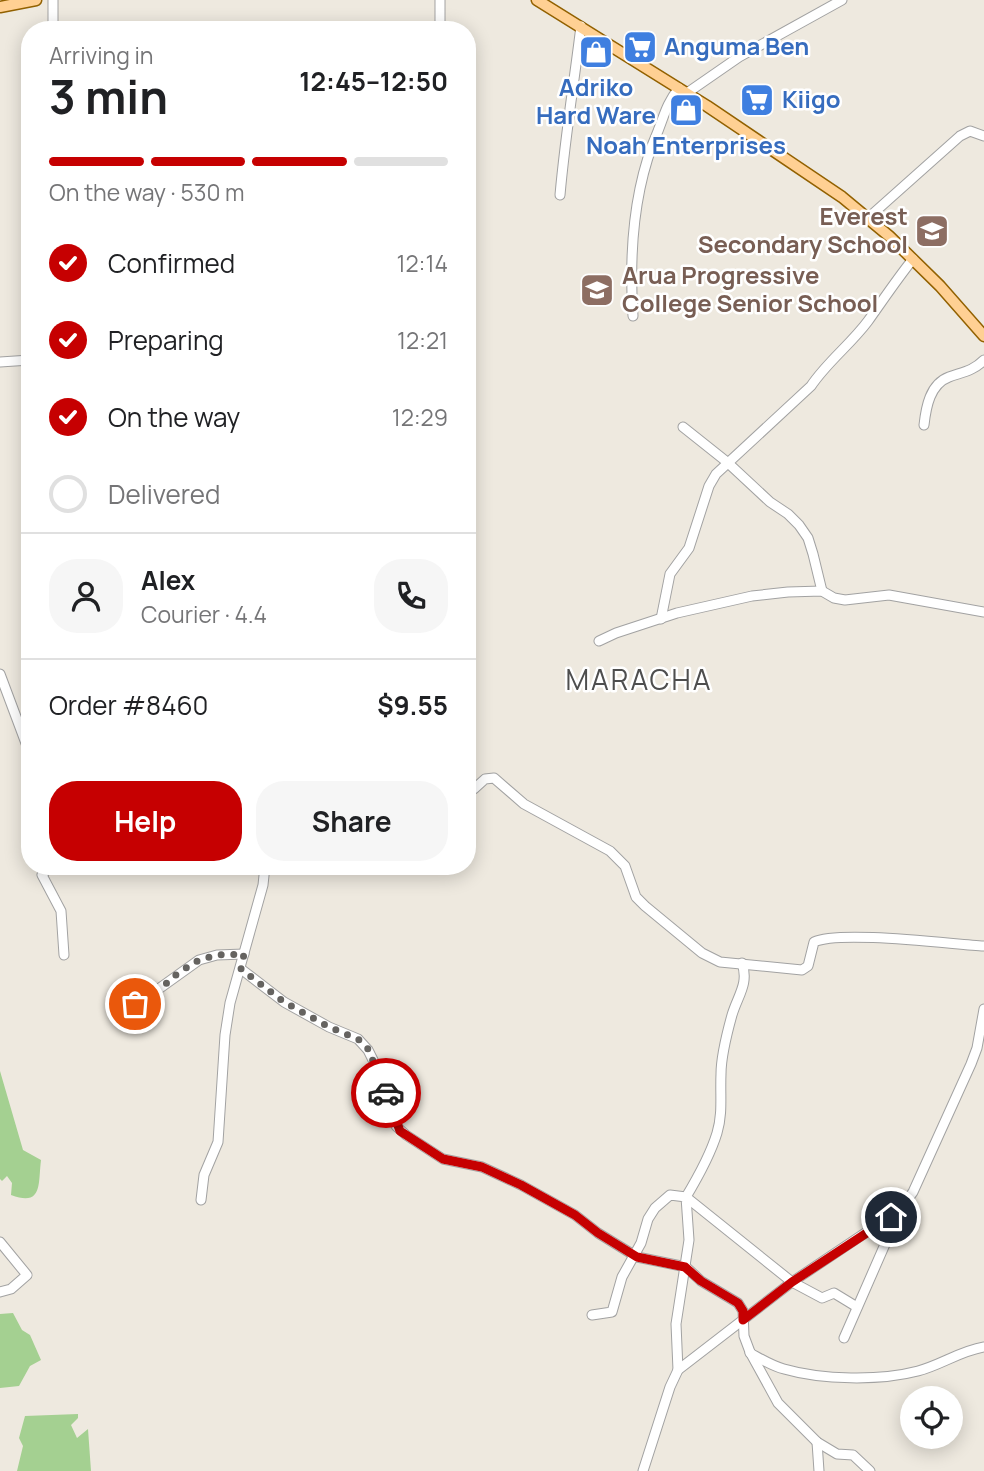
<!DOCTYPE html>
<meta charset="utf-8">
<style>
:root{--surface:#fff;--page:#f6f6f6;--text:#202124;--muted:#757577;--line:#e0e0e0;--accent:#c60001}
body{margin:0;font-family:Manrope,sans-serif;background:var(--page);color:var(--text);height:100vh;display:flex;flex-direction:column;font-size:26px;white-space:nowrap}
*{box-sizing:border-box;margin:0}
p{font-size:23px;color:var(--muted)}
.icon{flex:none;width:38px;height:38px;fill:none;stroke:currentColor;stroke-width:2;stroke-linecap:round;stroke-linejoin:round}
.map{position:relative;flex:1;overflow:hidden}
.panel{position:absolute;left:21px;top:21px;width:455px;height:854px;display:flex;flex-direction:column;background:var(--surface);border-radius:28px;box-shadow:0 4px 18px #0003}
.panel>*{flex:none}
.controls{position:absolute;left:900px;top:1386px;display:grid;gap:14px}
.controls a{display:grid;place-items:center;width:63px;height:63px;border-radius:50%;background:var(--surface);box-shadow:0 4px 18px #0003;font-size:35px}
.pin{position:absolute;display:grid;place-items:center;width:60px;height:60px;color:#fff;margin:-30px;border:4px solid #fff;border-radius:50%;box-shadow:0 2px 7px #0007}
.courier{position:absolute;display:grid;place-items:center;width:70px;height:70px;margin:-35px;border:5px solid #c60001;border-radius:50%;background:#fff;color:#222;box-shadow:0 2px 9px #0007}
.headline em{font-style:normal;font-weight:700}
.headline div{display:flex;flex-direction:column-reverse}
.headline{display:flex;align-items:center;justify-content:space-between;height:119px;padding:0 28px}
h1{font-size:46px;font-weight:700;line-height:52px}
.bar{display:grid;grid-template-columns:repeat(4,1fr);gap:10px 7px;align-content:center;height:84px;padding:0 28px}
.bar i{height:9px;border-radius:5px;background:var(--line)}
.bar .current{background:var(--accent)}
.bar p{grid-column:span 4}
.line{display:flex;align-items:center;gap:18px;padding:0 28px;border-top:2px solid var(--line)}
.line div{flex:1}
.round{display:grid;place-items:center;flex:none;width:74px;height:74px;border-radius:28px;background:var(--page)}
ol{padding:0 28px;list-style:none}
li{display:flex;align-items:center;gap:21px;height:77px}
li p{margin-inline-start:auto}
li .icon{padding:7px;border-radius:50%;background:var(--accent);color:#fff;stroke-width:4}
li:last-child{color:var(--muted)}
li i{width:38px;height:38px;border:4px solid var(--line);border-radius:50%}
.primary-button{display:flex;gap:14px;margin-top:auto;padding:14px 28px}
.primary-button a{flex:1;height:80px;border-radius:28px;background:var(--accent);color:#fff;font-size:28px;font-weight:700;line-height:80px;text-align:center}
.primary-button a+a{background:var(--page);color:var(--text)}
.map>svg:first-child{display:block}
.forest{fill:#a4d091}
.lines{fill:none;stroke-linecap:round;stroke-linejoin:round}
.minor-casing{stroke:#a2a2a2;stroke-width:11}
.major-casing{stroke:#926100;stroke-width:13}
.minor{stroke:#fff;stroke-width:9}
.major{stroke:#ffd093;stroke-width:10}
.done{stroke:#656360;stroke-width:7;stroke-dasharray:0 12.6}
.route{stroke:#c60001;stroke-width:9}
.labels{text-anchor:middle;stroke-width:5;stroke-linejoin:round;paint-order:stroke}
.shop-label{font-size:24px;font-weight:bold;fill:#366cbe;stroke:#fff;text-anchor:start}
.education-label{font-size:24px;font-weight:bold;fill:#785e54;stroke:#fff;text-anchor:end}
.quarter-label{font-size:28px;letter-spacing:2px;fill:#4e4e4e;stroke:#fff}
</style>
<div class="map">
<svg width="984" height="1471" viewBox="0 0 984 1471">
<rect width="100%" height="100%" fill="#eee9df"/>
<!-- forest -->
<g class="forest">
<path d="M0 1071 23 1150 41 1160C38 1184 43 1207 11 1195L12 1183 7 1176 2 1181 0 1179Z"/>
<path d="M13 1313 22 1330 30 1335 41 1360 30 1366 19 1386 0 1388V1314Z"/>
<path d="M78 1414V1418L71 1425 77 1438 88 1429 91 1471H17L23 1446 19 1438 25 1416Z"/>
</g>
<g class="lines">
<!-- minor casing -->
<g class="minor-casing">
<g id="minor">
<path d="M53 0V30"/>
<path d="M440 0V30"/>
<path d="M687 93 739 57 842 0"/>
<path d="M560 195C565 138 574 83 581 26"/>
<path d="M868 218 960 136 970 131 984 136"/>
<path d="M633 316C629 254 633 188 658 131 665 113 667 103 679 88"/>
<path d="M0 362 30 360"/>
<path d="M924 425C926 407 930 384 949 377 963 372 973 371 984 360"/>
<path d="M683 427 727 462 770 502 788 514 799 525 808 538 813 554 822 591"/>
<path d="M661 619 670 574 689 548 709 486 716 474 811 386C827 362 851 344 868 321 883 300 897 279 913 259"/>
<path d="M599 641 616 633 677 613 752 596 788 592 822 591 834 598 845 600 889 595 984 612"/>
<path d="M0 674 30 754"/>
<path d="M467 791 474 789 485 779 494 778 524 804 610 851 625 866 636 897 645 906 702 953 720 962 802 970 808 966 814 942C839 930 950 944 984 946"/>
<path d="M50 866 42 875 61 911 64 955"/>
<path d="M742 963C749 984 738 995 732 1015 727 1033 721 1055 721 1074 720 1095 723 1113 717 1133 710 1156 698 1177 686 1197L792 1282 822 1298 834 1293 857 1307"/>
<path d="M241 969 284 1002 329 1027 358 1039 368 1050 380 1074 396 1126 406 1135 443 1159 482 1167 521 1185 575 1215 598 1233 637 1257 686 1267 701 1281 738 1303 743 1311 744 1336 750 1352 778 1403 817 1442 837 1454 853 1455 870 1471"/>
<path d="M113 1012 126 1009 146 998 199 960 217 955 244 954"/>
<path d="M201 1200 204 1175 218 1142 225 1035 230 1003 263 885 265 866"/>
<path d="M0 1242 27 1275 11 1289 0 1292"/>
<path d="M592 1315 612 1312 622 1277 641 1243 648 1219 655 1208 670 1195 686 1197 689 1240 676 1324 678 1370"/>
<path d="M844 1338 900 1210"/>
<path d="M750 1353C761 1359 772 1366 784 1369 822 1380 880 1381 918 1371 941 1365 960 1351 984 1347"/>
<path d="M817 1442 819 1471"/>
<path d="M643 1471 670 1387 678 1370 792 1282 901 1209 913 1192 971 1064 977 1048 984 1009"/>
</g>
</g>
<!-- major casing -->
<g class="major-casing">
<g id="major">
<path d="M537 0 707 106 842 197 889 236 940 286 984 336"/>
<path d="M0 7 36 0"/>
</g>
</g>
<!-- minor -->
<use href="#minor" class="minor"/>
<!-- major -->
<use href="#major" class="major"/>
</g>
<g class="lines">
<!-- done -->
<path class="done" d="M135 1004 160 989 178 973 199 960 217 955 244 954 241 969 284 1002 329 1027 358 1039 368 1049 386 1093"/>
<!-- route -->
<path class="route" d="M386 1093 400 1131 443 1159 482 1167 521 1185 575 1215 598 1233 637 1257 685 1267 701 1281 738 1303 743 1311V1320L792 1282 891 1217"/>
</g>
<!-- icons -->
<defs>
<g id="supermarket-square" transform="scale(1.75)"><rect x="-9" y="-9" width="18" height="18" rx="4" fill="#3f7fe0" stroke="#fff"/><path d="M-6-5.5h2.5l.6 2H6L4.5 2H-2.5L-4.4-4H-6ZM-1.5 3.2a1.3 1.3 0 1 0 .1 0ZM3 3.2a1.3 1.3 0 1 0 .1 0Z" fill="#fff"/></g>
<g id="shop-square" transform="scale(1.75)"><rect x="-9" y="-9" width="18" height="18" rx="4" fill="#3f7fe0" stroke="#fff"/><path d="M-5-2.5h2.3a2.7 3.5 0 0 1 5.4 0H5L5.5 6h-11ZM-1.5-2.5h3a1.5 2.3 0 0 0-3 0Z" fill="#fff"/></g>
<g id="school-square" transform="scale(1.75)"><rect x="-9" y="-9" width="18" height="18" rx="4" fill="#8d6e63" stroke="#fff"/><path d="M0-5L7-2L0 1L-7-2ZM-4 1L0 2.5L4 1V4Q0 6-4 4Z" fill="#fff"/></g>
</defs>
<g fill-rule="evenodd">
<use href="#supermarket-square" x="640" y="47"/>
<use href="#shop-square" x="596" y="52"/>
<use href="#supermarket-square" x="757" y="100"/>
<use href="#shop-square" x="686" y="110"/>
<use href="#school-square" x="932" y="231"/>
<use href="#school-square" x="597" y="290"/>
</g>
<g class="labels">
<!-- shop labels -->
<g class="shop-label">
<text x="664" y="55">Anguma Ben</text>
<text x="596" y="96" text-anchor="middle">Adriko<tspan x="596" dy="28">Hard Ware</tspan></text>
<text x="782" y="108">Kiigo</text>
<text x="686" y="154" text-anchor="middle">Noah Enterprises</text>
</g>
<!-- education labels -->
<g class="education-label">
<text x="908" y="225">Everest<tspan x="908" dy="28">Secondary School</tspan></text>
<text x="622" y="284" text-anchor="start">Arua Progressive<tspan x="622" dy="28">College Senior School</tspan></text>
</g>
<!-- quarter labels -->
<g class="quarter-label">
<text x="639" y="690">MARACHA</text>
</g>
</g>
</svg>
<div class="controls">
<a><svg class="icon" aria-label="locate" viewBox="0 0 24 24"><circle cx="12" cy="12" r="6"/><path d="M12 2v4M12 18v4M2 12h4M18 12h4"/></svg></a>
</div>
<div class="pin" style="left:135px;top:1004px;background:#ea580c"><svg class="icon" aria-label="bag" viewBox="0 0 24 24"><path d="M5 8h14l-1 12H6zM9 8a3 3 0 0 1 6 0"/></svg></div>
<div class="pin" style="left:891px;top:1217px;background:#1f2937"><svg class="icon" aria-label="home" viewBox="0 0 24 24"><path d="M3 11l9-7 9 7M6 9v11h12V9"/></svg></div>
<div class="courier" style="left:386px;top:1093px"><svg class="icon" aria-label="car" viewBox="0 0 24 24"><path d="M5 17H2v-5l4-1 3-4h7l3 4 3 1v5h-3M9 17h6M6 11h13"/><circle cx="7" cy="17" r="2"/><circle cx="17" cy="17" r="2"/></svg></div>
<section class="panel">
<div class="headline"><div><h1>3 min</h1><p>Arriving in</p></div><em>12:45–12:50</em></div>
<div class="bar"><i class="current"></i><i class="current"></i><i class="current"></i><i></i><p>On the way · 530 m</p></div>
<ol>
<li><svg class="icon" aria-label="check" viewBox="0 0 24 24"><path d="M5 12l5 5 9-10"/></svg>Confirmed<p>12:14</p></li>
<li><svg class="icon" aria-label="check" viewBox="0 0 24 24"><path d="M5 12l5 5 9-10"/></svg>Preparing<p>12:21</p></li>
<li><svg class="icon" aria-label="check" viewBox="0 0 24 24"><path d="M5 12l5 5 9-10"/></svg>On the way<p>12:29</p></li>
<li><i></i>Delivered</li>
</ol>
<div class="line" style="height:126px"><a class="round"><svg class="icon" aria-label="person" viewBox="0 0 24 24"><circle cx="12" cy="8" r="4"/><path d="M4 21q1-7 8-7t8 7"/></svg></a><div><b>Alex</b><p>Courier · 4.4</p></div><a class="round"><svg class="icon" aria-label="phone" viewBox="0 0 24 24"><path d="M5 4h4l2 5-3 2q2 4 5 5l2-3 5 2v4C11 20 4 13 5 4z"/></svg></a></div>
<div class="line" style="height:91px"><div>Order #8460</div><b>$9.55</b></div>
<div class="primary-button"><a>Help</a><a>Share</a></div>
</section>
</div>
